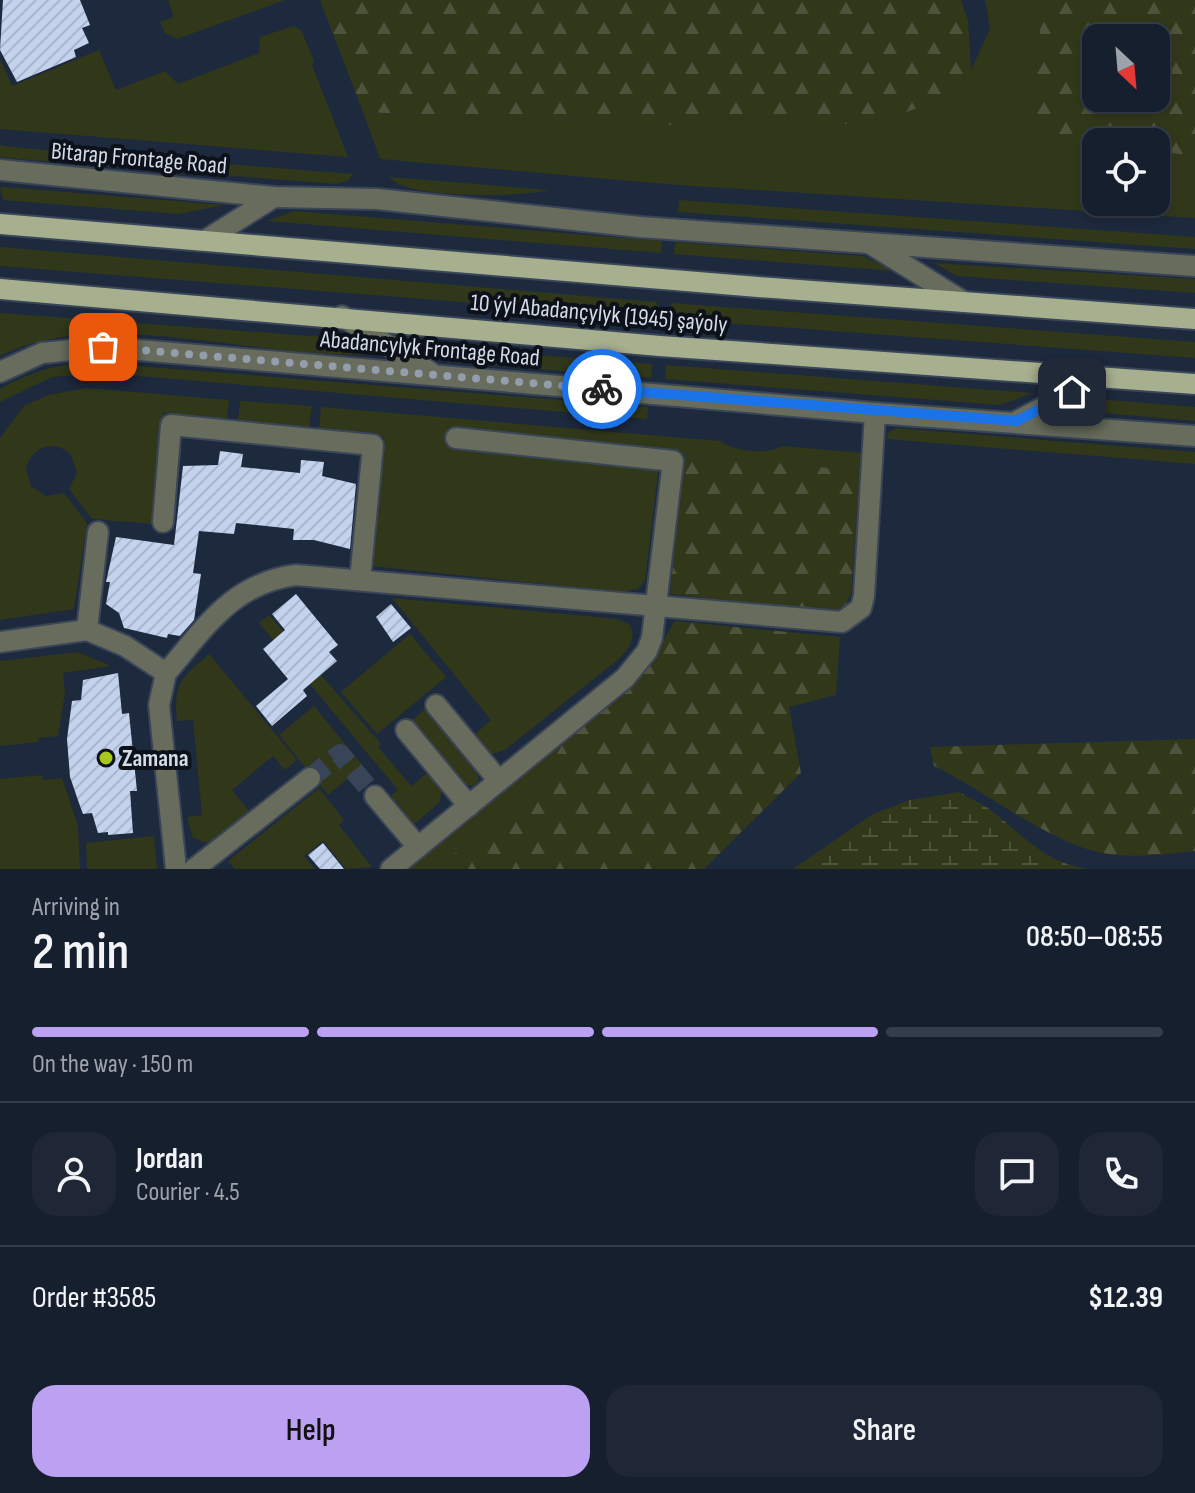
<!DOCTYPE html>
<meta charset="utf-8">
<style>
:root{--surface:#161f2e;--page:#1f2736;--text:#f1f3f6;--muted:#9ea2aa;--line:#353d4a;--accent:#bca0f2}
body{margin:0;font-family:"Sofia Sans Condensed",sans-serif;background:var(--page);color:var(--text);height:100vh;display:flex;flex-direction:column;font-size:30px;white-space:nowrap}
*{box-sizing:border-box;margin:0}
p{font-size:26px;color:var(--muted)}
.icon{flex:none;width:44px;height:44px;fill:none;stroke:currentColor;stroke-width:2;stroke-linecap:round;stroke-linejoin:round}
.map{position:relative;height:869px;overflow:hidden}
.side{display:flex;flex-direction:column;background:var(--surface);flex:1}
.side>*{flex:none}
.needle{width:52px;rotate:154deg}
.fabs{position:absolute;left:1082px;top:24px;display:grid;gap:16px}
.fabs a{display:grid;place-items:center;width:88px;height:88px;border-radius:16px;background:var(--surface);box-shadow:0 4px 12px #0003,0 0 0 2px var(--line);font-size:40px}
.pin{position:absolute;display:grid;place-items:center;width:68px;height:68px;color:#fff;margin:-34px;border-radius:16px;box-shadow:0 4px 12px #0006}
.courier{position:absolute;display:grid;place-items:center;width:80px;height:80px;margin:-40px;border:6px solid #1a73e8;border-radius:50%;background:#fff;color:#222;box-shadow:0 2px 10px #0007}
.overview em{font-style:normal;font-weight:600}
.overview div{display:flex;flex-direction:column-reverse}
.overview{display:flex;align-items:center;justify-content:space-between;height:136px;padding:0 32px}
h1{font-size:52px;font-weight:600;line-height:60px}
.bar{display:grid;grid-template-columns:repeat(4,1fr);gap:12px 8px;align-content:center;height:96px;padding:0 32px}
.bar i{height:10px;border-radius:6px;background:var(--line)}
.bar .active{background:var(--accent)}
.bar p{grid-column:span 4}
.line{display:flex;align-items:center;gap:20px;padding:0 32px;border-top:2px solid var(--line)}
.line div{flex:1}
.round{display:grid;place-items:center;flex:none;width:84px;height:84px;border-radius:24px;background:var(--page)}
.cta{display:flex;gap:16px;margin-top:auto;padding:16px 32px}
.cta a{flex:1;height:92px;border-radius:24px;background:var(--accent);color:#111;font-size:32px;font-weight:600;line-height:92px;text-align:center}
.cta a+a{background:var(--page);color:var(--text)}
.map>svg:first-child{display:block}
.grass{fill:#31381a}
.forest{fill:url(#forest-firs);fill-rule:evenodd}
.wetland{fill:url(#wetland-marsh)}
.building{fill:url(#building-hatch)}
.lines{fill:none;stroke-linecap:round;stroke-linejoin:round}
.minor-tunnel{stroke:#384457;stroke-width:20;stroke-dasharray:20 10;stroke-linecap:butt}
.minor-casing{stroke:#3a4558;stroke-width:24}
.major-casing{stroke:#3a4558;stroke-width:24}
.minor{stroke:#676c5c;stroke-width:20}
.major{stroke:#a6af8e;stroke-width:20}
.done{stroke:#939dac;stroke-width:8;stroke-dasharray:0 14.4}
.route{stroke:#1a73e8;stroke-width:10}
.poi-dot{fill:#a9c71b;stroke:#0c111a;stroke-width:3}
.labels{text-anchor:middle;stroke-width:8;stroke-linejoin:round;paint-order:stroke}
.street-label{font-size:24px;fill:#d3dbe8;stroke:#0c111a}
.poi-label{font-size:24px;font-weight:bold;fill:#d3dbe8;stroke:#0c111a;text-anchor:start}
</style>
<div class="map">
<svg width="1195" height="869" viewBox="0 0 1195 869">
<defs>
<pattern id="forest-firs" width="22" height="20" patternUnits="userSpaceOnUse" patternTransform="scale(2)"><rect width="22" height="20" fill="#31381a"/><path d="M5 1l3.5 6h-7zM16 11l3.5 6h-7z" fill="#4e543b"/></pattern>
<pattern id="wetland-marsh" width="20" height="14" patternUnits="userSpaceOnUse" patternTransform="scale(2)"><rect width="20" height="14" fill="#31381a"/><path d="M1 5h8M5 5V1M11 12h8M15 12V8" fill="none" stroke="#4e543b"/></pattern>
<pattern id="building-hatch" width="6" height="6" patternUnits="userSpaceOnUse" patternTransform="scale(2)"><rect width="6" height="6" fill="#c3d3ee"/><path d="M-1 1l2-2M0 6l6-6M5 7l2-2" fill="none" stroke="#a9b6cc"/></pattern>
</defs>
<rect width="100%" height="100%" fill="#1d293d"/>
<!-- grass -->
<g class="grass">
<path d="M168 0H285L177 39 165 33 160 22 174 17Z"/>
<path d="M985 0H1044L1027 130 1043 142 1096 147V202H1156V152L1195 155V218L678 185 380 159 363 112 699 126 733 117 797 118 839 125 894 117 950 95 971 70 990 29Z"/>
<path d="M294 26 301 30 314 61 312 65 348 157 0 129V59L12 86 99 50 116 90 165 71 178 84 259 53 260 37Z"/>
<path d="M0 145 20 148 354 174 347 181 336 184 19 159 0 157Z"/>
<path d="M389 177 549 190C521 197 407 200 389 177Z"/>
<path d="M0 187H4L225 205 178 214 3 200Z"/>
<path d="M679 200 1195 237V249L678 212Z"/>
<path d="M294 211 662 241 661 253 267 221Z"/>
<path d="M675 242 863 256 895 271 674 254Z"/>
<path d="M0 247 657 302 656 317 0 266Z"/>
<path d="M934 263 1195 279V293L957 276Z"/>
<path d="M671 303 1195 342V358L670 319Z"/>
<path d="M0 313 337 338 355 342 377 354C265 362 102 304 0 356Z"/>
<path d="M424 346 652 364 651 378 452 362 431 355Z"/>
<path d="M86 362 648 407 647 419 103 373 52 377 0 402V389C28 373 54 365 86 362Z"/>
<path d="M666 365 1032 393 1000 405 665 379Z"/>
<path d="M87 388 229 400 227 419 164 413 154 524 92 519 69 489 77 473 71 455C55 438 31 446 26 469L31 486 46 496 64 493 87 523 74 609 0 620V438L24 406 48 395Z"/>
<path d="M1110 400 1195 407V421L1067 410 1084 403Z"/>
<path d="M240 401 312 406 309 428 238 420Z"/>
<path d="M321 407 720 441C736 452 766 455 783 446L862 453 860 471 455 432 659 465 645 581 637 589 621 592 371 566 384 437 319 430Z"/>
<path d="M896 428 1195 452V464L886 439 889 432Z"/>
<path d="M392 598 618 619 630 625C638 641 626 652 615 662L505 750 492 754 474 735 491 720Z"/>
<path d="M269 615 381 744 378 747 411 786 427 773 442 791 439 803 414 824 391 796 398 790 259 623Z"/>
<path d="M410 634 446 677 377 734 341 692Z"/>
<path d="M78 652 111 666 63 673 65 693 58 736 39 738 38 742 0 746V661Z"/>
<path d="M209 654 297 760 285 770 273 756 232 790 250 812 218 839 206 843 193 838 187 817 202 815 193 720 177 721C173 683 182 678 209 654Z"/>
<path d="M314 706 363 766 328 795 279 735Z"/>
<path d="M425 709 476 771 479 780 473 786 462 783 410 722Z"/>
<path d="M565 740 543 778 488 830 433 869H407Z"/>
<path d="M42 775 43 780 62 778 78 826 80 869H0V779Z"/>
<path d="M319 788 344 820 339 825 372 867 346 869 323 841 304 856 315 869H235L228 861Z"/>
<path d="M154 836 157 869H87L86 843Z"/>
</g>
<!-- forest -->
<g class="forest">
<path d="M320 0H961L968 21 971 70 950 95 894 117 839 125 797 118 733 117 699 126 363 112Z"/>
<path d="M1044 0H1195V155L1156 152V142H1096V147L1043 142 1027 130ZM1156 38V98H1096V38Z"/>
<path d="M684 454 860 471 851 594 844 608 830 612 670 594Z"/>
<path d="M675 621 840 637 836 695 789 707 801 773 704 869H433L488 830 543 778 565 740 644 672Z"/>
<path d="M1195 739V851C1167 854 1137 858 1109 854 1054 847 985 790 934 766L930 747Z"/>
</g>
<!-- wetland -->
<path class="wetland" d="M959 792C971 799 986 805 997 815 1026 839 1050 865 1090 869H793L873 814 910 800Z"/>
<!-- building -->
<g class="building">
<path d="M3 0H80L90 25 82 28 89 43 74 50 76 57 17 82 0 50Z"/>
<path d="M220 451 243 454 241 467 300 473 301 460 324 462 322 476 356 484 350 549 314 540H293L294 529 236 523 234 534 199 531 193 573 201 574 194 620 180 636 168 634 167 638 124 628 119 613 106 604 110 582H106L116 537 174 545 183 466 218 465Z"/>
<path d="M296 594 338 645 329 652 337 661 303 690 307 696 272 726 256 706 288 679 263 649 285 630 272 614Z"/>
<path d="M391 604 411 628 393 642 376 617Z"/>
<path d="M118 673 122 714 129 713 137 791H130L133 833 108 835V832L98 833 92 813 83 814 80 806 70 777 67 739 72 701 81 700 83 680Z"/>
<path d="M323 843 344 869H320L308 855Z"/>
</g>
<g class="lines">
<!-- minor-tunnel -->
<path class="minor-tunnel" d="M310 778 340 754 375 796"/>
<!-- minor casing -->
<g class="minor-casing">
<g id="minor">
<path d="M0 170 274 197 377 199 640 227 1195 266"/>
<path d="M206 240 274 197"/>
<path d="M869 243 964 302"/>
<path d="M342 316 430 372"/>
<path d="M0 372 42 353 103 347 875 413 1195 436"/>
<path d="M1017 421 1099 378"/>
<path d="M163 522 171 425 373 445 360 580"/>
<path d="M87 630 98 532"/>
<path d="M0 642 87 630 125 646 166 673"/>
<path d="M436 705 499 781"/>
<path d="M406 730 469 806"/>
<path d="M375 796 418 847"/>
<path d="M176 869 159 705 166 673C205 628 232 583 296 575L842 622 861 608 864 596 875 413"/>
<path d="M194 869 310 778"/>
<path d="M391 869 625 678 647 651 652 638 673 461 456 438"/>
</g>
</g>
<!-- major casing -->
<g class="major-casing">
<g id="major">
<path d="M0 224 758 287 1195 319"/>
<path d="M0 289 660 346 1195 384"/>
</g>
</g>
<!-- minor -->
<use href="#minor" class="minor"/>
<!-- major -->
<use href="#major" class="major"/>
</g>
<g class="lines">
<!-- done -->
<path class="done" d="M103 347 602 389"/>
<!-- route -->
<path class="route" d="M602 389 1017 421 1072 392"/>
</g>
<!-- markers -->
<circle class="poi-dot" cx="106" cy="758" r="8"/>
<g class="labels">
<!-- street labels -->
<g class="street-label">
<text transform="translate(139 158) rotate(5)" y="8">Bitarap Frontage Road</text>
<text transform="translate(599 313) rotate(5)" y="8">10 ýyl Abadançylyk (1945) şaýoly</text>
<text transform="translate(430 348) rotate(5)" y="8">Abadancylyk Frontage Road</text>
</g>
<!-- poi labels -->
<g class="poi-label">
<text x="122" y="766">Zamana</text>
</g>
</g>
</svg>
<div class="fabs">
<a><svg class="needle" viewBox="-14 -14 28 28"><path d="M0-13l5 13h-10z" fill="#e53935"/><path d="M0 13l5-13h-10z" fill="#9ea2aa"/></svg></a>
<a><svg class="icon" aria-label="locate" viewBox="0 0 24 24"><circle cx="12" cy="12" r="6"/><path d="M12 2v4M12 18v4M2 12h4M18 12h4"/></svg></a>
</div>
<div class="pin" style="left:103px;top:347px;background:#ea580c"><svg class="icon" aria-label="bag" viewBox="0 0 24 24"><path d="M5 8h14l-1 12H6zM9 8a3 3 0 0 1 6 0"/></svg></div>
<div class="pin" style="left:1072px;top:392px;background:#1f2937"><svg class="icon" aria-label="home" viewBox="0 0 24 24"><path d="M3 11l9-7 9 7M6 9v11h12V9"/></svg></div>
<div class="courier" style="left:602px;top:389px"><svg class="icon" aria-label="bike" viewBox="0 0 24 24"><circle cx="6" cy="16" r="4"/><circle cx="18" cy="16" r="4"/><path d="M6 16l4-8h5l3 8M10 8l3 8H6M13 5h3"/></svg></div>
</div>
<section class="side">
<div class="overview"><div><h1>2 min</h1><p>Arriving in</p></div><em>08:50–08:55</em></div>
<div class="bar"><i class="active"></i><i class="active"></i><i class="active"></i><i></i><p>On the way · 150 m</p></div>
<div class="line" style="height:144px"><a class="round"><svg class="icon" aria-label="person" viewBox="0 0 24 24"><circle cx="12" cy="8" r="4"/><path d="M4 21q1-7 8-7t8 7"/></svg></a><div><b>Jordan</b><p>Courier · 4.5</p></div><a class="round"><svg class="icon" aria-label="chat" viewBox="0 0 24 24"><path d="M4 5h16v11H9l-5 4z"/></svg></a><a class="round"><svg class="icon" aria-label="phone" viewBox="0 0 24 24"><path d="M5 4h4l2 5-3 2q2 4 5 5l2-3 5 2v4C11 20 4 13 5 4z"/></svg></a></div>
<div class="line" style="height:104px"><div>Order #3585</div><b>$12.39</b></div>
<div class="cta"><a>Help</a><a>Share</a></div>
</section>
